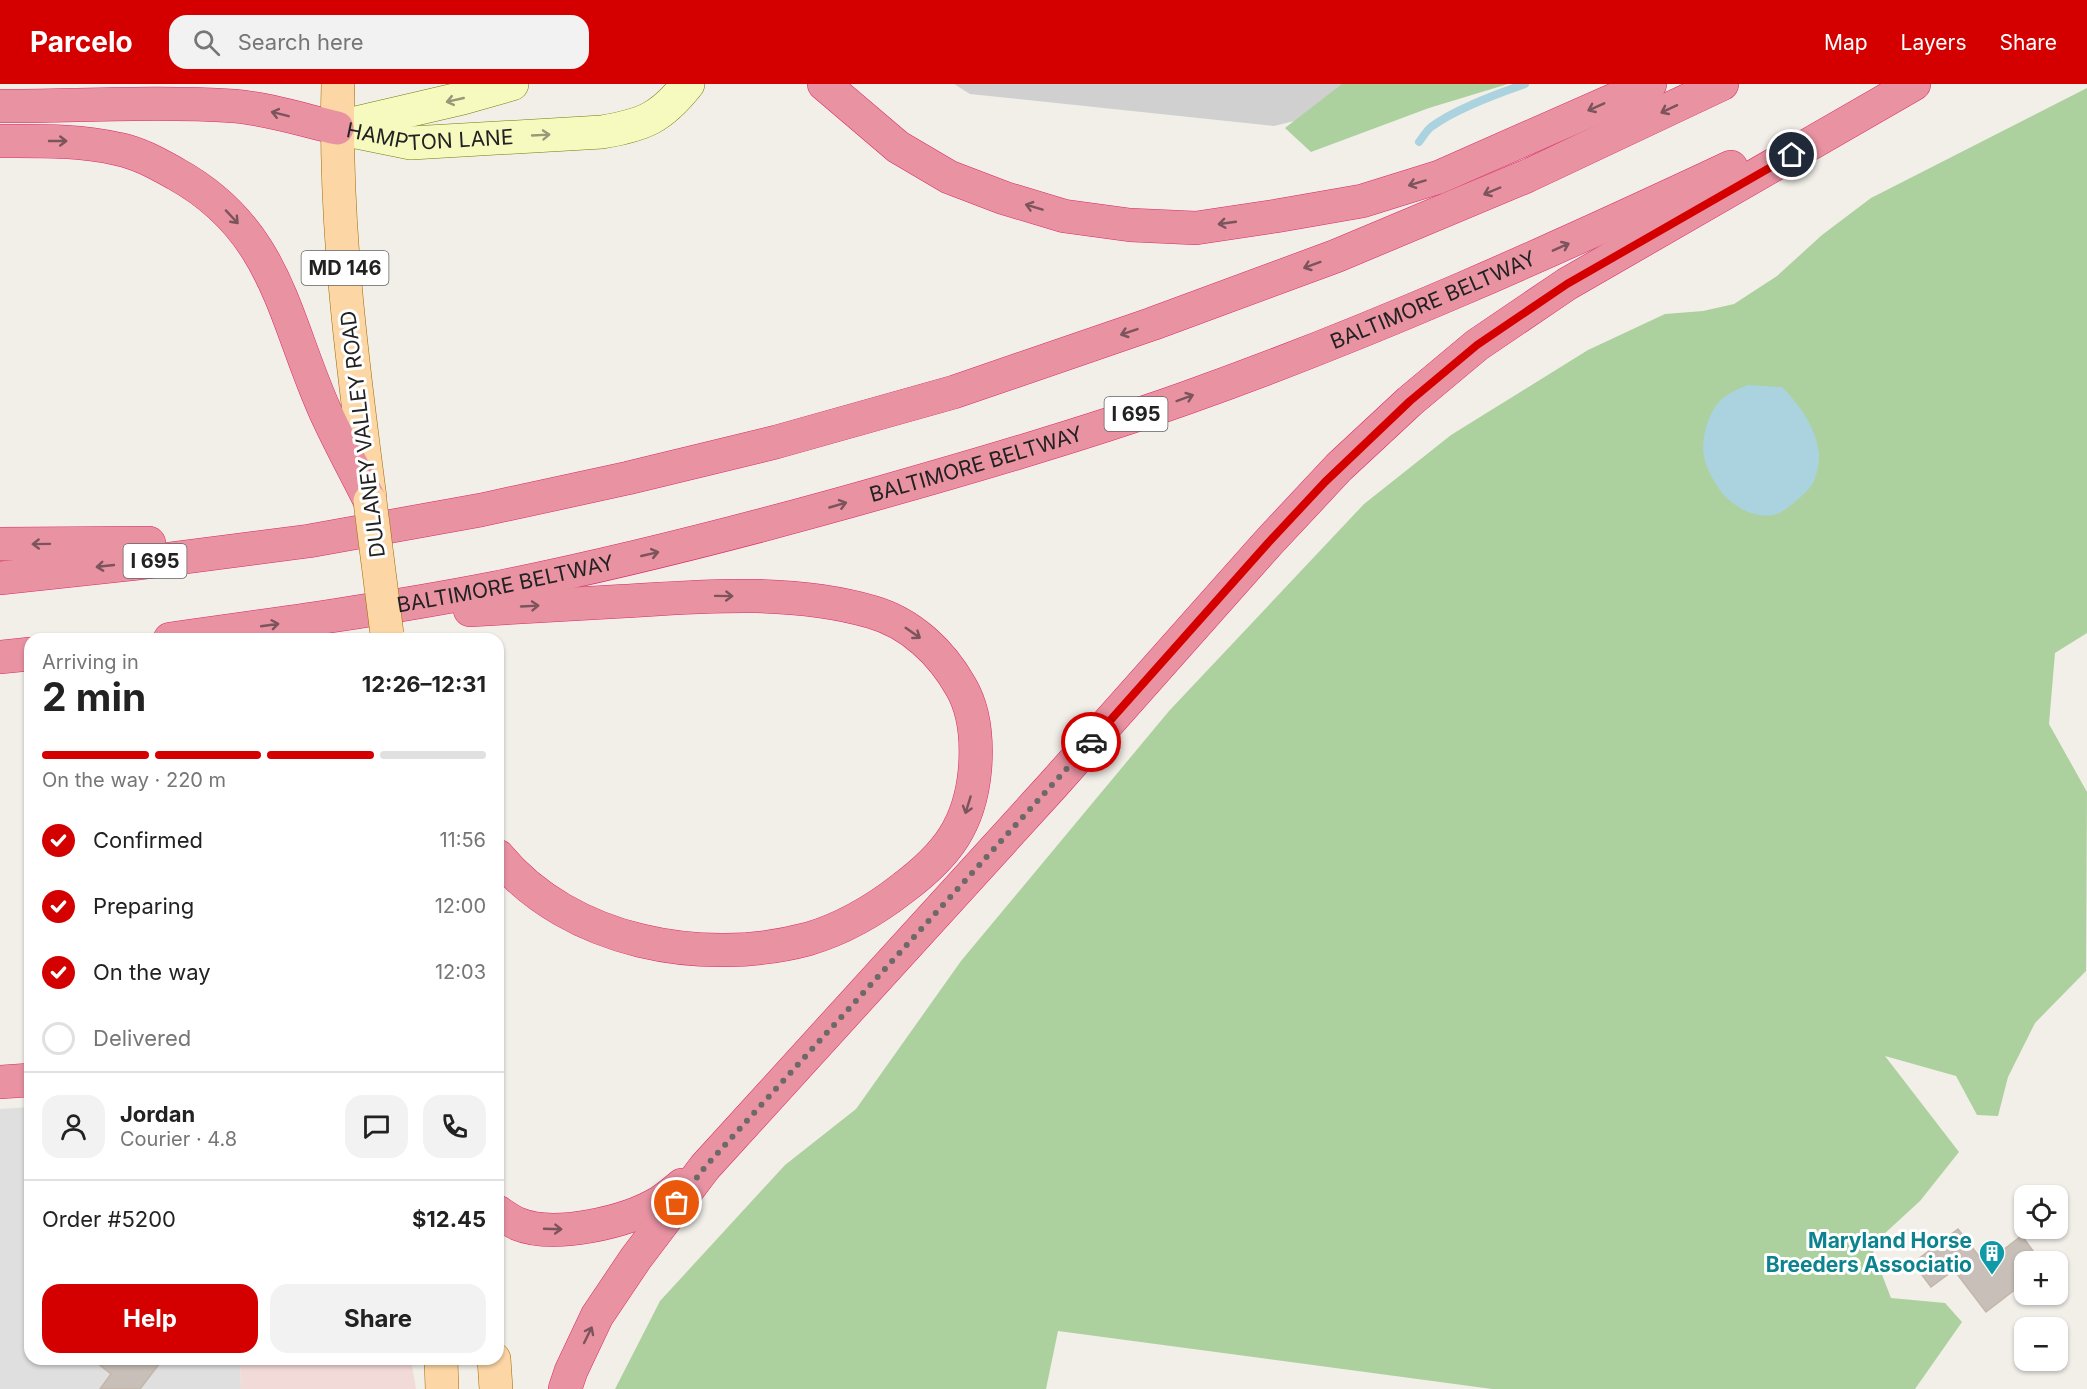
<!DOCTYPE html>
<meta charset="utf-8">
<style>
:root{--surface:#fff;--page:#f2f2f2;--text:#222;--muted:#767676;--line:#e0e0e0;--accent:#d40000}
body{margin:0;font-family:Inter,sans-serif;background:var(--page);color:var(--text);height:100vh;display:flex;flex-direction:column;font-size:22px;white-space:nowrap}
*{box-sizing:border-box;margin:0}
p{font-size:20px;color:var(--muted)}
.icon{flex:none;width:33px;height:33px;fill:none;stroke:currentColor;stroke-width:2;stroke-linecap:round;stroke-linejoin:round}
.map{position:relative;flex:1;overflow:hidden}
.side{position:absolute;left:24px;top:549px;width:480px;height:732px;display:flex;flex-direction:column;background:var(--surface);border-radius:18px;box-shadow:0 2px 4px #0004}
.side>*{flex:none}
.controls{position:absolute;left:2014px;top:1101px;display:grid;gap:12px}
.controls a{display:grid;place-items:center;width:54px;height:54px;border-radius:12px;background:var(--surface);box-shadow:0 2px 4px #0004;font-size:30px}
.pin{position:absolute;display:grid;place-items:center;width:51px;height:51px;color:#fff;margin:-26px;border:3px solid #fff;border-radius:50%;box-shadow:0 2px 6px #0007}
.courier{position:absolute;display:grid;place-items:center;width:60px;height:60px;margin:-30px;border:4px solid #d40000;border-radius:50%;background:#fff;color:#222;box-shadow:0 2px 8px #0007}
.overview em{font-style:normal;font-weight:700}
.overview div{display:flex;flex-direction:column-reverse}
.overview{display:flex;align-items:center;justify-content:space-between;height:102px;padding:0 18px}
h1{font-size:39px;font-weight:700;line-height:45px}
.bar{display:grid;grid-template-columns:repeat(4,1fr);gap:9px 6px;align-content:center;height:72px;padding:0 18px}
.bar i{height:8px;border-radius:4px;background:var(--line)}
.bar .active{background:var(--accent)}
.bar p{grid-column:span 4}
.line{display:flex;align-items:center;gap:15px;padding:0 18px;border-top:2px solid var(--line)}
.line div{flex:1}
.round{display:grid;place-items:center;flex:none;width:63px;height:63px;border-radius:18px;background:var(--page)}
ol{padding:0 18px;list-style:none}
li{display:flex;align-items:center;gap:18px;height:66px}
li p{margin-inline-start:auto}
li .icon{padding:6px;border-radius:50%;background:var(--accent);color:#fff;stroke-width:4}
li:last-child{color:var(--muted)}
li i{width:33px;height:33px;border:3px solid var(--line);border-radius:50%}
.primary-button{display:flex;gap:12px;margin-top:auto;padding:12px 18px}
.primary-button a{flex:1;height:69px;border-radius:18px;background:var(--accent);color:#fff;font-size:24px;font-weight:700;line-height:69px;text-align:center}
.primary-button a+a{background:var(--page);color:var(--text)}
header{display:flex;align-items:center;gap:36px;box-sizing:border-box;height:84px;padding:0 30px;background:var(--accent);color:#fff}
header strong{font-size:28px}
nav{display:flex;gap:33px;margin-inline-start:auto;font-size:21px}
.search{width:420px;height:54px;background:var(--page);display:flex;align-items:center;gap:15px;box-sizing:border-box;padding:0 21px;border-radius:18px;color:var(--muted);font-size:22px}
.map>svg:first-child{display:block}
.residential{fill:#e0dfdf}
.commercial{fill:#f2dad9}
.religious{fill:#d0d0d0}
.forest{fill:#add19e}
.water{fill:#aad3df}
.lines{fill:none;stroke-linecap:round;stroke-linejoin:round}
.stream{stroke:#aad3df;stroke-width:8}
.building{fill:#c7bfb8;stroke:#c4b6ab;stroke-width:1.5}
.secondary-casing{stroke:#707d05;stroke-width:34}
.primary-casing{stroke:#a06b00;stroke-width:34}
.highway-casing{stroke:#dc2a67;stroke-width:34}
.secondary{stroke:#f7fabf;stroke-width:33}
.primary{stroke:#fcd6a4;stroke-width:33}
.highway{stroke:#e892a2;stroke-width:33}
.primary-bridge-casing{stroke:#a06b00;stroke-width:34;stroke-linecap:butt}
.primary-bridge{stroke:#fcd6a4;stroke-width:33}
.oneway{stroke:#979978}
.oneway2{stroke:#7b545c}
.done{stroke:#6b6a68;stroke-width:6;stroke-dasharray:0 10.8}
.route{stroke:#d40000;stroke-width:8}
.labels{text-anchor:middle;stroke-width:6;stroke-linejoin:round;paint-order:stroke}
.shield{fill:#fff;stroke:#646464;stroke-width:1.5}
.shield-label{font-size:20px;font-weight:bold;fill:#222}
.street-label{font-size:21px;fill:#222;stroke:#fff}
.culture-label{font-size:21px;font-weight:bold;fill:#0d838f;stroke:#fff;text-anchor:end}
</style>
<header>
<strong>Parcelo</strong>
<div class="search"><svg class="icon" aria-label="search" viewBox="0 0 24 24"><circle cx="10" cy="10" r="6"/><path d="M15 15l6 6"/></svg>Search here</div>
<nav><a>Map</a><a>Layers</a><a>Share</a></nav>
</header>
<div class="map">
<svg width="2087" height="1305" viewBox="0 0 2087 1305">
<rect width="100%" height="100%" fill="#f2efe9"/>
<!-- residential -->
<path class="residential" d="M30 1023V1275H240L241 1305H0V1025Z"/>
<!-- commercial -->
<path class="commercial" d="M240 1275H411L416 1305H241Z"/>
<!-- religious -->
<path class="religious" d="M954 0H1445L1274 42 970 10Z"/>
<!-- forest -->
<g class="forest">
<path d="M1342 0H1508L1429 24 1311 68 1285 44Z"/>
<path d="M2087 4V549L2055 569 2049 640 2087 708 2086 887 2035 939 2008 993 1998 1032 1977 1031 1956 992 1885 972 1959 1068 1920 1117 1871 1162 1891 1214 1945 1219 1962 1238 1915 1305H1492L1058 1247 1046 1305H615L660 1217 785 1081 856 1025 961 877 1169 627 1364 420 1451 351 1588 266 1665 230 1703 227 1734 220 1777 192 1822 151 1871 114Z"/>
</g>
<!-- water -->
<path class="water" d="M1748 301 1782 303C1800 321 1816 344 1819 370 1820 377 1816 395 1812 401 1807 408 1786 427 1777 430 1754 437 1726 419 1716 400 1706 384 1701 371 1704 353 1710 323 1720 311 1748 301Z"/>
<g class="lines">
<!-- stream -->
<path class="stream" d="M1419 58C1423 53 1426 47 1431 43 1455 25 1496 10 1525 0"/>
</g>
<!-- building -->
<g class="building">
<path d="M1958 1145 1985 1180 2025 1149V1156L2041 1178H2025V1198L1986 1228 1954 1186 1931 1203 1913 1179Z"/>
<path d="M92 1275H163L140 1305H100L111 1290Z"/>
</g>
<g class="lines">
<!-- secondary casing -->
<g class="secondary-casing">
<g id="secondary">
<path d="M347 41 463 14 512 0"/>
<path id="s1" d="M337 44 411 59 602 48C644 41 661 34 688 0"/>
</g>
</g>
<!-- primary casing -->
<g class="primary-casing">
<g id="primary">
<path d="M338 0C334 138 352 277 370 414"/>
<path d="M441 1275 442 1305"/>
<path d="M494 1275 496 1305"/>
</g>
</g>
<!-- highway casing -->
<g class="highway-casing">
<g id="highway">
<path d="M824 0 898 63 949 93 1004 114 1064 132 1130 141 1196 144 1276 132 1362 117 1439 93 1650 0"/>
<path d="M0 22C76 22 158 17 234 22 269 25 303 36 337 44"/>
<path d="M0 57C40 57 79 56 118 65 139 69 158 80 176 90 277 146 283 233 325 327 339 358 355 387 370 417"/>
<path d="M0 460 149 459"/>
<path d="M0 494 139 479 309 457 481 426 628 394 776 358 954 308 1152 240 1336 172 1527 92 1722 0"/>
<path d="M470 526C522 523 574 520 626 517 707 512 793 505 872 528 911 539 942 569 961 603 975 627 977 659 975 685 970 741 947 771 903 804 875 826 842 845 808 855 703 883 570 859 498 772"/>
<path id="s2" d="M170 555C279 540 387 525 495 504 624 478 752 445 879 409 982 380 1085 350 1186 314 1372 248 1552 167 1731 83"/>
<path d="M0 573 30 570"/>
<path d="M0 998 30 996"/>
<path d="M498 1128C504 1132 511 1137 518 1140 555 1155 627 1138 660 1118 668 1113 675 1107 682 1101"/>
<path d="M565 1305 571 1287 597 1232 636 1174 705 1083 1053 701 1268 459 1339 383 1410 317 1477 261 1567 200 1914 0"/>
</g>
</g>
<!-- secondary -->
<use href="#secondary" class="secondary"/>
<!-- primary -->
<use href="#primary" class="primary"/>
<!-- highway -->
<use href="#highway" class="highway"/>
<!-- primary-bridge casing -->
<g class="primary-bridge-casing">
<path id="primary-bridge" d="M370 417 387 550"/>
</g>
<!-- primary-bridge -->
<use href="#primary-bridge" class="primary-bridge"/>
</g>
<!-- one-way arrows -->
<defs><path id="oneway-shaft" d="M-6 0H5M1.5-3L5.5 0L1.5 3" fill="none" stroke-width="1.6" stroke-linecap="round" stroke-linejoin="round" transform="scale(1.5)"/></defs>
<g class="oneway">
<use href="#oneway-shaft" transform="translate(455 16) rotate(167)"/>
<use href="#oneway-shaft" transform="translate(541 51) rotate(-3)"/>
</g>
<g class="oneway2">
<use href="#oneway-shaft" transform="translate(1596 23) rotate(156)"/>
<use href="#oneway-shaft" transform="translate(1669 25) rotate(155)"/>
<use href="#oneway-shaft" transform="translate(280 30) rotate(-166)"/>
<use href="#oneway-shaft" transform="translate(58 57)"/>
<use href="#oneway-shaft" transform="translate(1417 99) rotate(163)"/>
<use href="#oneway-shaft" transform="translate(1492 107) rotate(157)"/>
<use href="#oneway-shaft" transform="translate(1034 123) rotate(-163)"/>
<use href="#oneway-shaft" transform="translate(232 133) rotate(47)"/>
<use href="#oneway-shaft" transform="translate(1227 139) rotate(172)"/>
<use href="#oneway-shaft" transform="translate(1561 163) rotate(-24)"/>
<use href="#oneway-shaft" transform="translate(1312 181) rotate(160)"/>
<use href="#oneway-shaft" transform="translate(1129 248) rotate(161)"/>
<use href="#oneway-shaft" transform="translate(1185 314) rotate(-20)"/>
<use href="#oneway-shaft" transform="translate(838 421) rotate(-16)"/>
<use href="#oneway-shaft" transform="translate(41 460) rotate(179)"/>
<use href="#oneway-shaft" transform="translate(650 470) rotate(-13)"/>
<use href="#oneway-shaft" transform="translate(105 482) rotate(174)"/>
<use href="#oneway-shaft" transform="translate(724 512) rotate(1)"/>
<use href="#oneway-shaft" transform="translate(530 522) rotate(-3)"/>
<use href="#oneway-shaft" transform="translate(270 541) rotate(-8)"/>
<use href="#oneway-shaft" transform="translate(913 549) rotate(35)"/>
<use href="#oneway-shaft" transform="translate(968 721) rotate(107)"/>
<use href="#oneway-shaft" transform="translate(553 1145) rotate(2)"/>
<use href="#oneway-shaft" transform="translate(588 1251) rotate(-64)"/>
</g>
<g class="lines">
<!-- done -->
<path class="done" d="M677 1119 705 1083 1091 658"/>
<!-- route -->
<path class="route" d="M1091 658 1268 459 1325 398 1410 317 1477 261 1567 200 1792 71"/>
</g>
<!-- icons -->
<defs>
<g id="building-pin" transform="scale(1.35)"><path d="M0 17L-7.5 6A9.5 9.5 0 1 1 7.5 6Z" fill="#0f9aa8" stroke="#fff"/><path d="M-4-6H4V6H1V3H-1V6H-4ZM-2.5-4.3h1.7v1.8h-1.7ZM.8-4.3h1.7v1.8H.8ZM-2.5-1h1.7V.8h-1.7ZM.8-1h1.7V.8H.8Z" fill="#fff"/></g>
</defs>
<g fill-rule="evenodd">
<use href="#building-pin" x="1992" y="1169"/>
</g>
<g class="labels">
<!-- shield labels -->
<g class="shield">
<rect x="301.5" y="167" width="87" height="34" rx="4.5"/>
<rect x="1104.5" y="313" width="63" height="34" rx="4.5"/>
<rect x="123.5" y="460" width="63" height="34" rx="4.5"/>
</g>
<g class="shield-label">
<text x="345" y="191">MD 146</text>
<text x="1136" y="337">I 695</text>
<text x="155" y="484">I 695</text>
</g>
<!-- street labels -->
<g class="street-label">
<text dy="7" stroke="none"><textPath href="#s1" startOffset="94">HAMPTON LANE</textPath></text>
<text dy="7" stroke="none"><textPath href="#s2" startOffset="1312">BALTIMORE BELTWAY</textPath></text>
<text transform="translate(363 350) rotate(-97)" y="7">DULANEY VALLEY ROAD</text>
<text dy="7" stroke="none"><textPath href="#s2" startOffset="826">BALTIMORE BELTWAY</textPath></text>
<text dy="7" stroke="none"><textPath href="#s2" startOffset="340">BALTIMORE BELTWAY</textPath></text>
</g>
<!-- culture labels -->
<g class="culture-label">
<text x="1972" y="1164">Maryland Horse<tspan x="1972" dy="24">Breeders Associatio</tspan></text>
</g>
</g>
</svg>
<div class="controls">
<a><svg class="icon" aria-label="locate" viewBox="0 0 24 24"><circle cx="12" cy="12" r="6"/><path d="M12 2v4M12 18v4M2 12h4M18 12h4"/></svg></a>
<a>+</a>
<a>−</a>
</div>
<div class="pin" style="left:677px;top:1119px;background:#ea580c"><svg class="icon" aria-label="bag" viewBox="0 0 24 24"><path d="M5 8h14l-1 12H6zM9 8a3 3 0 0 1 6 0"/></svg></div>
<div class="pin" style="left:1792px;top:71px;background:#1f2937"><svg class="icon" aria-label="home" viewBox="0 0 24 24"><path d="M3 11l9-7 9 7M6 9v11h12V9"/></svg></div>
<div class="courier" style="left:1091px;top:658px"><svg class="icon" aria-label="car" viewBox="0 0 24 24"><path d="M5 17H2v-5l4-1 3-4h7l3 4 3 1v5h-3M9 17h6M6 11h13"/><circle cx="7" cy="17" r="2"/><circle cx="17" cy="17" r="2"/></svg></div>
<section class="side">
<div class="overview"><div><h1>2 min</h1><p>Arriving in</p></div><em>12:26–12:31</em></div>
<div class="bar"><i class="active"></i><i class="active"></i><i class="active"></i><i></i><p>On the way · 220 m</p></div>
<ol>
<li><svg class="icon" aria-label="check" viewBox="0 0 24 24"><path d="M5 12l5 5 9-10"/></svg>Confirmed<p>11:56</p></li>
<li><svg class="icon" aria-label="check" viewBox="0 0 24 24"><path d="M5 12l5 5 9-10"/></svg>Preparing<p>12:00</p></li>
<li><svg class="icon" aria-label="check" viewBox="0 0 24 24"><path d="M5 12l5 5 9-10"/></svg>On the way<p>12:03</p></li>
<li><i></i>Delivered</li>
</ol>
<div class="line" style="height:108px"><a class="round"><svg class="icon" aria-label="person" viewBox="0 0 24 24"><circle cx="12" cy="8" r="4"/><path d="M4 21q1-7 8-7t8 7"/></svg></a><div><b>Jordan</b><p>Courier · 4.8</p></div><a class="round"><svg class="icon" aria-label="chat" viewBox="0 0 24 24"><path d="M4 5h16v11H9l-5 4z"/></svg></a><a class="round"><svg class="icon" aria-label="phone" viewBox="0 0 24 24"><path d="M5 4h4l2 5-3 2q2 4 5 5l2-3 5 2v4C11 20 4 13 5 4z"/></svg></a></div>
<div class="line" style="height:78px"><div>Order #5200</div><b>$12.45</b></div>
<div class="primary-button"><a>Help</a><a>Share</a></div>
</section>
</div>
